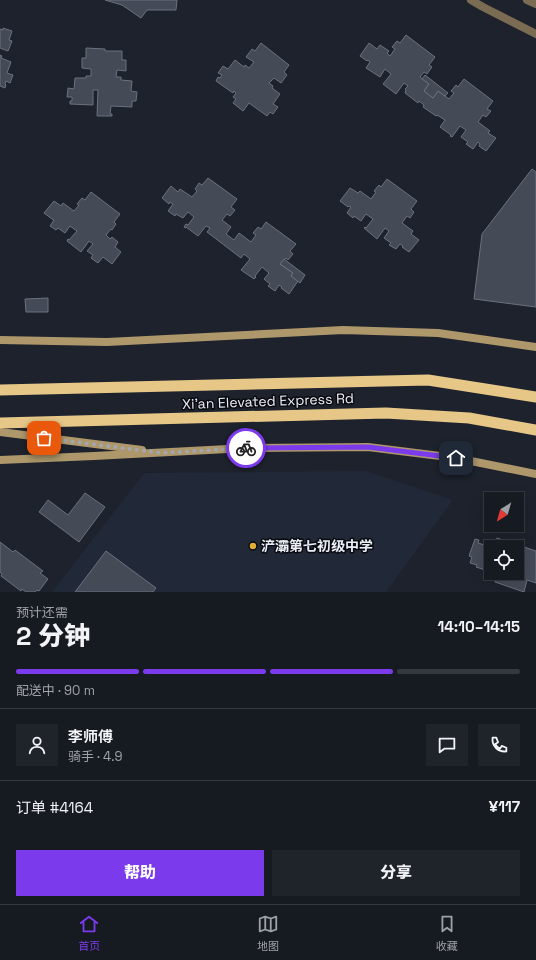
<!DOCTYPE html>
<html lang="zh">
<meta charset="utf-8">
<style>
:root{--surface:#161a21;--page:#1f232a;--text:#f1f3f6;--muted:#9ea1a5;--line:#35383f;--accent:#7c3aed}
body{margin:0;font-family:"Space Grotesk","Noto Sans SC",sans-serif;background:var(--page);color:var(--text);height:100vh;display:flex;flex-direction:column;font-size:15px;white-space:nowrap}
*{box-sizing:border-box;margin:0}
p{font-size:13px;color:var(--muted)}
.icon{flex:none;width:22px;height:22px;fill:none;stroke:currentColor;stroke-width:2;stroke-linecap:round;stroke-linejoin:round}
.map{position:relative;height:592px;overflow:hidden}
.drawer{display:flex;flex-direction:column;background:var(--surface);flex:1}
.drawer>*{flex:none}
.needle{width:26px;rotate:217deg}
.tools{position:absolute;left:484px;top:492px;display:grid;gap:8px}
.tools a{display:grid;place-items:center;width:40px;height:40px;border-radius:0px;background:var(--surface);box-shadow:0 4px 16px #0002,0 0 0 1px var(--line);font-size:20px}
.pin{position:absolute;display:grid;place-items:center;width:34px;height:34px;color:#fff;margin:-17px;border-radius:8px;box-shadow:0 2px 6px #0006}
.courier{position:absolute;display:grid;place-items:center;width:40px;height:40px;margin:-20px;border:3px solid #7c3aed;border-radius:50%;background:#fff;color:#222;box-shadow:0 1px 5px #0007}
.head em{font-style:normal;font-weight:800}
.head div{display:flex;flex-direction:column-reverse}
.head{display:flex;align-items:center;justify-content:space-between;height:68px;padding:0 16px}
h1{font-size:26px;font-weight:800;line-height:30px}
.bar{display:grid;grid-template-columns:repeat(4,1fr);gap:6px 4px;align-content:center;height:48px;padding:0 16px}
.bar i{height:5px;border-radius:3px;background:var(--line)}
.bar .selected{background:var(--accent)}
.bar p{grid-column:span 4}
.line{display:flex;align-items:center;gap:10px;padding:0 16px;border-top:1px solid var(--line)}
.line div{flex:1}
.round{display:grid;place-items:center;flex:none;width:42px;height:42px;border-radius:0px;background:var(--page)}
.cta{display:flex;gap:8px;margin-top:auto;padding:8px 16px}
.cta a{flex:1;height:46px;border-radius:0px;background:var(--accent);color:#fff;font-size:16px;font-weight:800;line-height:46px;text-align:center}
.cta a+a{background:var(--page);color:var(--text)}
.tab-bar{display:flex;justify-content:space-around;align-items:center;height:56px;border-top:1px solid var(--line);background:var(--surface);font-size:11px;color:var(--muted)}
.tab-bar a{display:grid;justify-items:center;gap:2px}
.tab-bar .selected{color:var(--accent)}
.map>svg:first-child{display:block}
.built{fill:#212838}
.building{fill:#454a57;stroke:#6b717e}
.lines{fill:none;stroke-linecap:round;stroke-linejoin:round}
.tertiary{stroke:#7a6c52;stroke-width:8}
.secondary{stroke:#ad976b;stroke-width:8}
.trunk{stroke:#e6c788;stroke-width:11}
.done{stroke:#a3a7af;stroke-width:4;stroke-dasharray:0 7.2}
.route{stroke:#7c3aed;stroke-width:5}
.poi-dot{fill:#e2af34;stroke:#090b10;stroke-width:1.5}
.labels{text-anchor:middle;stroke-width:3;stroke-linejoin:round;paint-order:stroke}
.street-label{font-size:14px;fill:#ebeef6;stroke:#090b10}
.poi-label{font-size:14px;font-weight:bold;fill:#ebeef6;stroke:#090b10;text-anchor:start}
</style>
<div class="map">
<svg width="536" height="592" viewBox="0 0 536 592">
<rect width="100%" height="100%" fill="#1d222c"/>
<!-- built -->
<path class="built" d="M366 471 453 500 386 592H52L144 473Z"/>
<!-- building -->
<g class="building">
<path d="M105 0H177L176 10H147L141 18 122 5Z"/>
<path d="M3 28 12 31 9 40 12 41 8 51 0 48V29L3 30Z"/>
<path d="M406 35 435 57 429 65 432 67 427 74 424 72 420 77 429 84 424 91 433 98 438 91 449 99 454 93 451 91 456 85 458 87 464 79 493 101 487 109 491 111 486 117 483 115 478 122 490 131 488 133 496 138 486 151 479 146 480 144 478 142 473 149 466 144 468 142 461 137 466 130 460 126 452 137 450 136 451 135 440 127 445 120 437 115 436 116 423 107 424 105 419 101 418 103 405 93 406 90 405 89 408 86 404 83 396 94 383 84 391 74 385 69 380 77 366 68 370 62 368 60 367 61 360 56 369 43 377 49 380 45 389 51 387 53 390 56 395 49 392 47 397 41 400 43Z"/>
<path d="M261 43 289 65 284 72 287 75 281 83 274 78 269 83 273 86 272 88 280 94 273 104 278 107 273 114 270 112 267 116 249 103 243 111 233 103 236 99 233 97 236 93 234 91 233 93 216 81 218 77 220 78 222 75 218 73 223 66 228 69 235 60 244 67 245 65 249 68 254 62 246 57 252 49 255 51Z"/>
<path d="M86 48 105 49V51H122V60H126V71L117 70 116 77H121V80L132 81 131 91 137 92 136 101H132V107L111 106 110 114H112V116H97L98 90H93V105L70 104V101H72V97H67L68 88 74 89 75 78H86V76H91V69L82 68V58H86Z"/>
<path d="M0 55 2 56 1 58 11 62 7 73 13 75 10 83 6 81 5 84 6 85 5 88 0 86Z"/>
<path d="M425 75 448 93 445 96 438 91 433 98 424 91 429 84 422 79Z"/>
<path d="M532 169 536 172V307L474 299 482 234Z"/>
<path d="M208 178 237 199 231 207 235 210 230 216 227 214 222 220 231 227 226 234 234 240 239 233 251 242 256 235 253 233 258 227 261 229 266 222 296 244 290 251 293 254 288 260 286 258 280 264 293 273 291 276 298 281 289 294 281 288 282 287 279 285 275 291 268 286 270 284 264 279 269 273 262 267 255 276 256 277 254 279 241 270 250 259 244 254 241 258 207 232 210 228 206 226 198 236 186 227V228L184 227 186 224 188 225 194 217 188 212 183 218 176 214 175 216 168 211 173 204 170 202 169 204 162 198 171 186 178 192 180 189 192 197 197 191 195 189 199 183 202 185Z"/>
<path d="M387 179 417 201 411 209 414 212 410 218 407 216 402 223 413 231 411 234 419 240 409 252 402 247 403 246 400 244 396 249 389 245 391 243 384 238 389 231 385 228 377 239 364 228 365 227 366 228 373 219 366 214 361 221 354 216 353 218 347 213 351 207 349 206 348 207 340 201 350 188 358 193 360 191 371 199 376 192 374 191 379 185 381 187Z"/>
<path d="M91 192 120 214 114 222 116 224 112 230 111 229 106 235 110 239 112 237 118 242 115 247 121 252 112 264 103 257 98 263 91 258 93 255 87 251 93 244 89 241 81 252 67 241 68 239 69 240 77 231 70 226 65 233 58 228 56 230 50 226 54 220 52 219 44 213 54 201 61 206 63 203 74 211 79 205 77 204 82 198 85 200Z"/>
<path d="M284 259 305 275 300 283 291 276 293 273 280 264Z"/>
<path d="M48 298V312H26L25 299Z"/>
<path d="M85 493 105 507 79 542 39 512 48 500 68 515Z"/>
<path d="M497 538 536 551V583L527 580 524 592 495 582 498 573H517V547H494Z"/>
<path d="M475 539 479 540 478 543 491 547V572L476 567 477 565 470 563 472 557 469 556Z"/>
<path d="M0 542 13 552 15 550 43 571 40 573 48 579 39 591 37 590 35 592H26L22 589 21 591 1 576 2 574 0 572Z"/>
<path d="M106 551 156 588 153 592H75Z"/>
</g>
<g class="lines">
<!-- tertiary -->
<g class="tertiary">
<path d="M471 0 483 7 536 34"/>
<path d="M527 0 536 4"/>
</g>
<!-- secondary -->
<g class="secondary">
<path d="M0 340 107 342 343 330 438 333 536 347"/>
<path d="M0 432 142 450"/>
<path d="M0 460 94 456 247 448 368 447 456 458 536 474"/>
</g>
<!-- trunk -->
<g class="trunk">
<path d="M0 390 428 380 536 397"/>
<path d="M0 423 386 413 469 418 536 430"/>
</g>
</g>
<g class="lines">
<!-- done -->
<path class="done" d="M44 438 162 453 246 448"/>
<!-- route -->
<path class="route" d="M246 448 368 447 456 458"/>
</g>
<!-- markers -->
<circle class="poi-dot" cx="253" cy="546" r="4"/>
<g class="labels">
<!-- street labels -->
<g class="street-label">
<text transform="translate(268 401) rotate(-2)" y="5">Xi'an Elevated Express Rd</text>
</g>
<!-- poi labels -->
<g class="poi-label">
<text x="261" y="551">浐灞第七初级中学</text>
</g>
</g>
</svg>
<div class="tools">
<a><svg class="needle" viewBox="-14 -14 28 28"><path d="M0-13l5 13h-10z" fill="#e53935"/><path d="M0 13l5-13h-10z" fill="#9ea1a5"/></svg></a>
<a><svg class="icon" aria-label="locate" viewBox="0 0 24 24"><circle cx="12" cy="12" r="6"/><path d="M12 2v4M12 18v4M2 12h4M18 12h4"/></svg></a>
</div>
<div class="pin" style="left:44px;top:438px;background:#ea580c"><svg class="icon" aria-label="bag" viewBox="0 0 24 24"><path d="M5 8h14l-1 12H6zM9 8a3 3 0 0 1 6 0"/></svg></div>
<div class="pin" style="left:456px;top:458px;background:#1f2937"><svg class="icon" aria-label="home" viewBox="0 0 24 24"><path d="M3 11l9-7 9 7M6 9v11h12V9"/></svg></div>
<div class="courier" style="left:246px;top:448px"><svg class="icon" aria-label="bike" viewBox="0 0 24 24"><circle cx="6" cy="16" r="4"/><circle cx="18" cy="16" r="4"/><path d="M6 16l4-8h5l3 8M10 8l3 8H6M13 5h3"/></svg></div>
</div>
<section class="drawer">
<div class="head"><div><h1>2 分钟</h1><p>预计还需</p></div><em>14:10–14:15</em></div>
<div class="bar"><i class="selected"></i><i class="selected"></i><i class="selected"></i><i></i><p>配送中 · 90 m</p></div>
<div class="line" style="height:72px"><a class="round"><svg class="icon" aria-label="person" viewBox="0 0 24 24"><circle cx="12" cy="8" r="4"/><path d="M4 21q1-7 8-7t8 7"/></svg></a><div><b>李师傅</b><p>骑手 · 4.9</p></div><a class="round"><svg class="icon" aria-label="chat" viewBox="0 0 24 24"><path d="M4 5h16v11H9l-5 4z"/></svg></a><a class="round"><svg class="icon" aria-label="phone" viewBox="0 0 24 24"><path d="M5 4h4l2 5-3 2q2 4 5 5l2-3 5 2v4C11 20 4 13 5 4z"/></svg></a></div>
<div class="line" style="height:52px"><div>订单 #4164</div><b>¥117</b></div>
<div class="cta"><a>帮助</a><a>分享</a></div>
</section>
<nav class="tab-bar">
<a class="selected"><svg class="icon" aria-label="home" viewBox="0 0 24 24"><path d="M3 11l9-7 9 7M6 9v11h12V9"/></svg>首页</a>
<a><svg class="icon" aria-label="map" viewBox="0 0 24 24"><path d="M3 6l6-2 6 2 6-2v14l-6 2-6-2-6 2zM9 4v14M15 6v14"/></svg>地图</a>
<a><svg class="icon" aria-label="saved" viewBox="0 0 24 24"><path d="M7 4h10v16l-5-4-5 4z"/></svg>收藏</a>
</nav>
